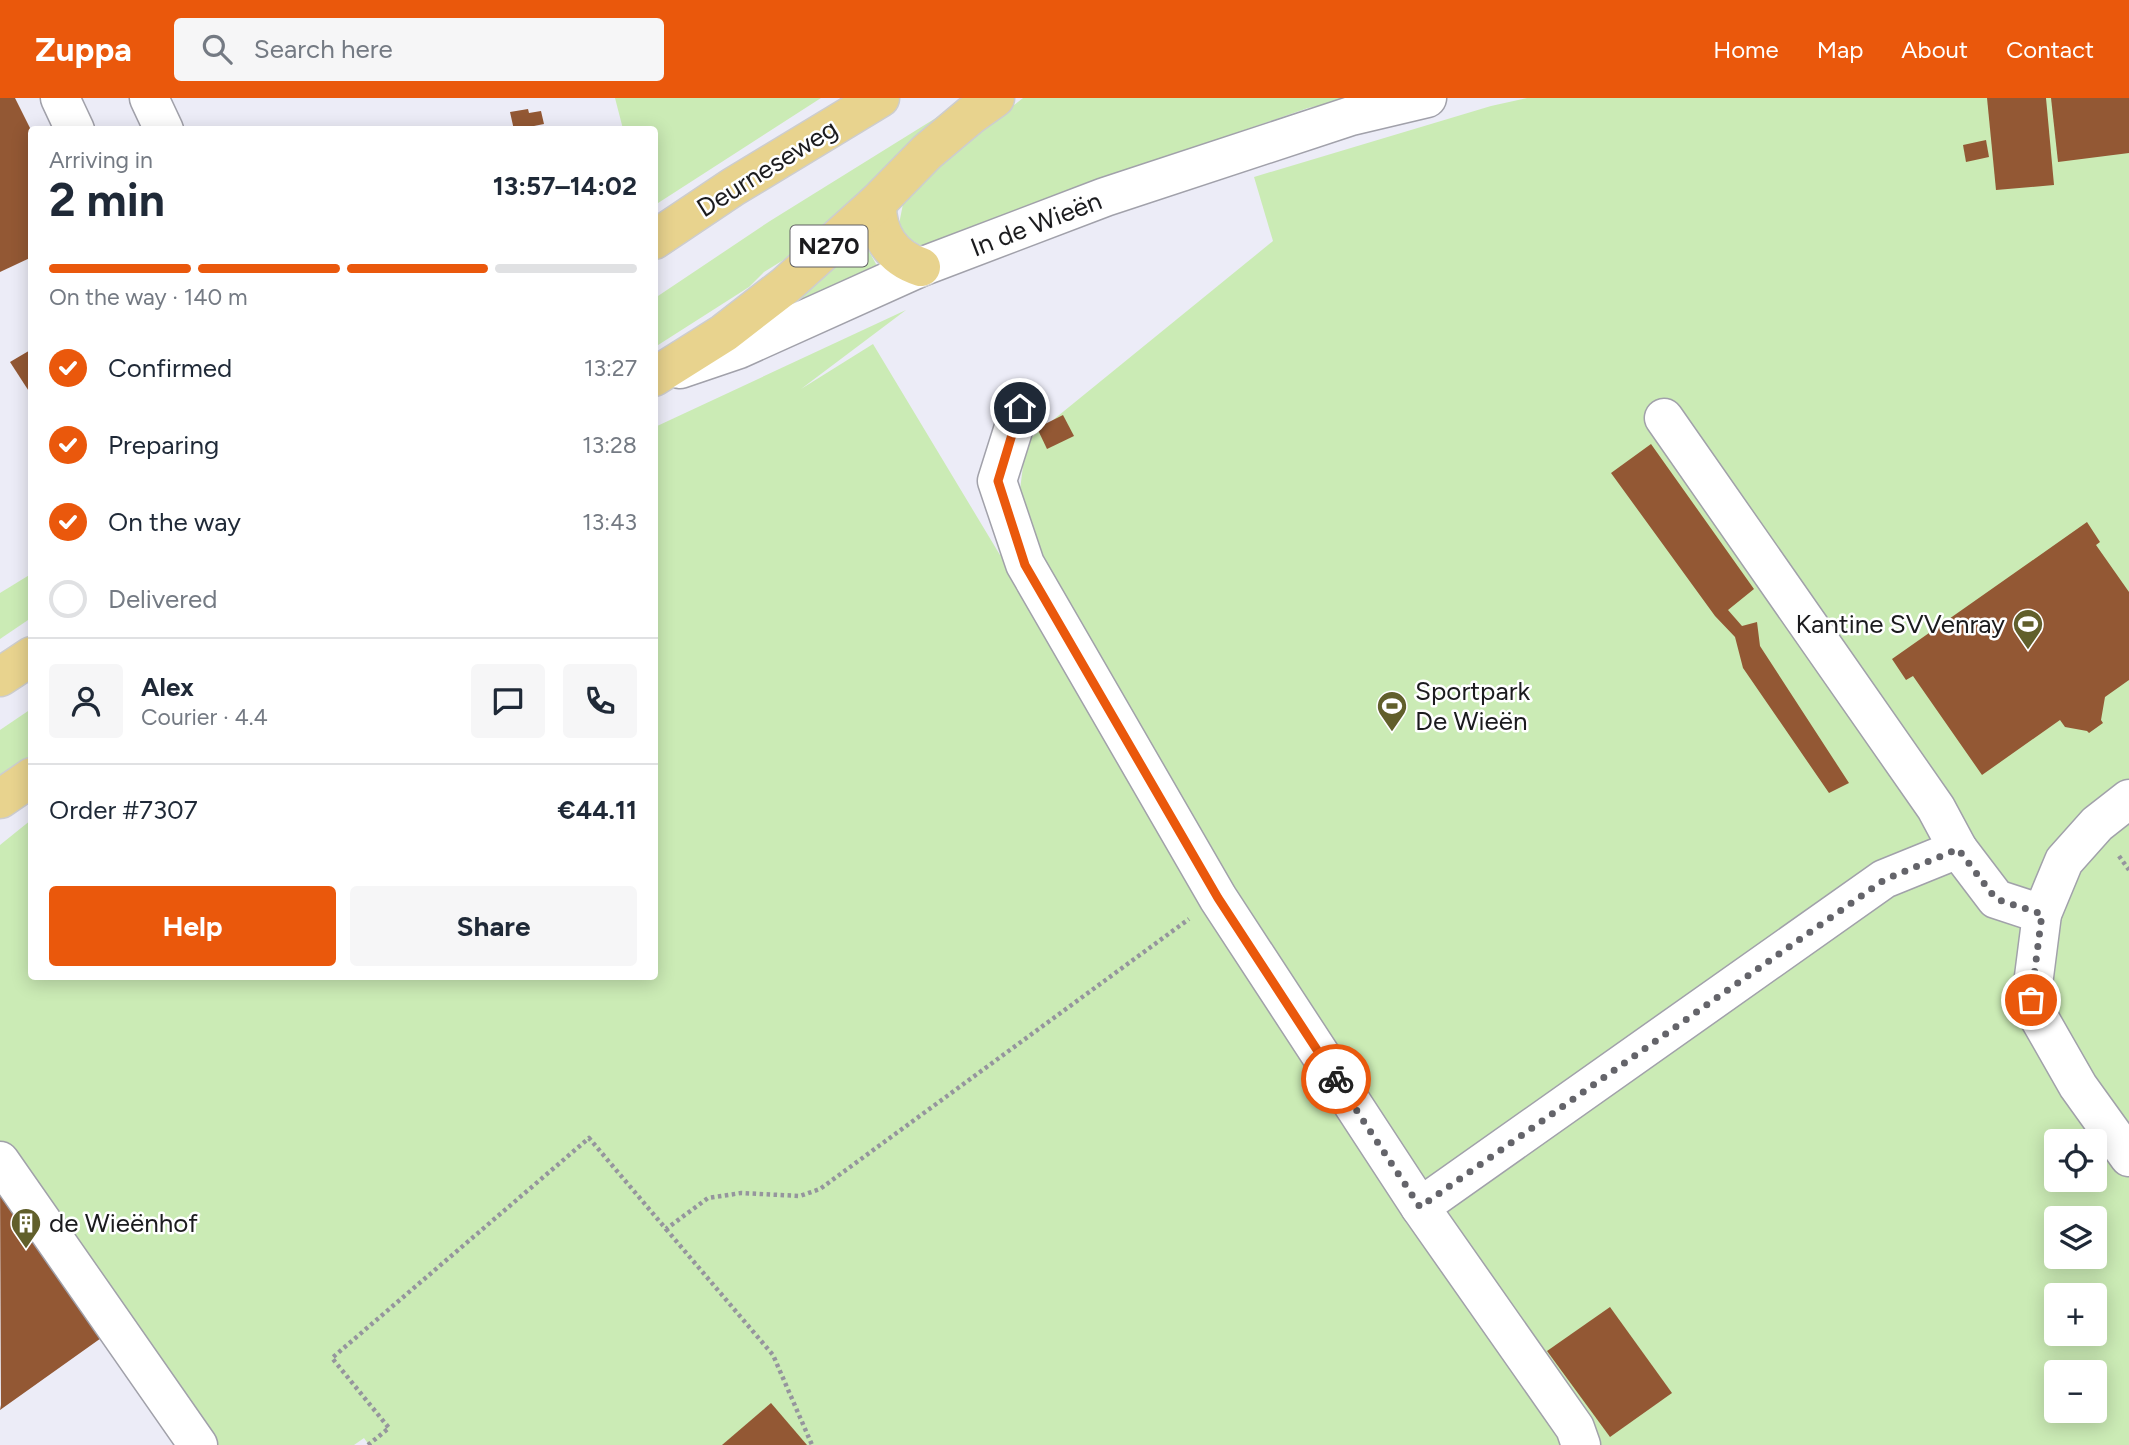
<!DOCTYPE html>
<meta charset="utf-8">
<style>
:root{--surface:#fff;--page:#f6f6f7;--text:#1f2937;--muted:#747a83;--line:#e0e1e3;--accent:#ea580c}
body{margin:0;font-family:Figtree,sans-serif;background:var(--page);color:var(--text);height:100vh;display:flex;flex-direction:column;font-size:26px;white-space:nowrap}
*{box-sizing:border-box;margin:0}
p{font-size:23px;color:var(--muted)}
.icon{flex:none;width:38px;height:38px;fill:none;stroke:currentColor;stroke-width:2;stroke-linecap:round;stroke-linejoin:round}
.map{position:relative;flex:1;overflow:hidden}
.drawer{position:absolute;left:28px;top:28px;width:630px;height:854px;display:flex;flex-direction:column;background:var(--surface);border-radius:7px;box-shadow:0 4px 18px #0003}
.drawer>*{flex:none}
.fabs{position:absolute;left:2044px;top:1031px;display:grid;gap:14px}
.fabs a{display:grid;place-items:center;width:63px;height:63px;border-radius:7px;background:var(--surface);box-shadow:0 4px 18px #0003;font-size:35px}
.pin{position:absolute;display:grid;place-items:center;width:60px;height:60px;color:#fff;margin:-30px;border:4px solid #fff;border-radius:50%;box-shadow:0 2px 7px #0007}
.courier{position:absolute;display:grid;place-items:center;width:70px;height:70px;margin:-35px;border:5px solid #ea580c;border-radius:50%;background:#fff;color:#222;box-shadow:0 2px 9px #0007}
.summary em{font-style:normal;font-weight:700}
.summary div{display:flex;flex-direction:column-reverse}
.summary{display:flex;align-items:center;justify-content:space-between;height:119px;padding:0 21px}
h1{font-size:46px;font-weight:700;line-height:52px}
.bar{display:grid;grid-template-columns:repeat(4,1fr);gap:10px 7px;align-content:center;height:84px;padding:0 21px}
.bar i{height:9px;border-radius:5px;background:var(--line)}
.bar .active{background:var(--accent)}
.bar p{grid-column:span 4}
.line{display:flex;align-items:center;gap:18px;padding:0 21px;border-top:2px solid var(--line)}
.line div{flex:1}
.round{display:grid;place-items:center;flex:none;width:74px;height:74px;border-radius:7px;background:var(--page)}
ol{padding:0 21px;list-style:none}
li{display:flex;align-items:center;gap:21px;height:77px}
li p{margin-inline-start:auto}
li .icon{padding:7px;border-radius:50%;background:var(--accent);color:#fff;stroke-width:4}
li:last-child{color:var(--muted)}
li i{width:38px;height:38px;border:4px solid var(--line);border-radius:50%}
.button{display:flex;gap:14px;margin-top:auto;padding:14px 21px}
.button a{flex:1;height:80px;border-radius:7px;background:var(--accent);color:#fff;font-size:28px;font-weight:700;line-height:80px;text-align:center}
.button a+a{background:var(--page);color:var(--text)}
header{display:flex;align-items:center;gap:42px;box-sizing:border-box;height:98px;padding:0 35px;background:var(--accent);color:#fff}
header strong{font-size:33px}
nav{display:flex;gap:38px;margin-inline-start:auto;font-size:24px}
.search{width:490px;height:63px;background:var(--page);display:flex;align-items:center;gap:18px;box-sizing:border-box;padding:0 24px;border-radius:7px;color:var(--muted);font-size:26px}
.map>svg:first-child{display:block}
.green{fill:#cbebb5;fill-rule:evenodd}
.building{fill:#935834}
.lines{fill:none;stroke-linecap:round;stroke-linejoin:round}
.minor-casing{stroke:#a1a1aa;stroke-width:41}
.major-casing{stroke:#cdcdce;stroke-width:41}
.path{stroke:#95959d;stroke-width:4.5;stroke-dasharray:3.5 3.5;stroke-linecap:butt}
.minor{stroke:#fff;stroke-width:38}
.major{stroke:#e8d38e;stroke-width:38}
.done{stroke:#64646a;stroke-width:7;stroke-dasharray:0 12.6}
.route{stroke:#ea580c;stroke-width:9}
.labels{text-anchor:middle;stroke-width:5;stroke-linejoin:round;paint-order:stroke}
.shield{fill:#fff;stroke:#5f5f62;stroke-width:2}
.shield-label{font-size:24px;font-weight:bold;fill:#1b1b1e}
.street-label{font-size:26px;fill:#1b1b1e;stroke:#fff}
.poi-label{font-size:26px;fill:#1b1b1e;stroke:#fff;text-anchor:start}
</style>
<header>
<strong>Zuppa</strong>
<div class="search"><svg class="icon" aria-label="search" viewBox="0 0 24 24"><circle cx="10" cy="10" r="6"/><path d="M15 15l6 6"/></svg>Search here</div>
<nav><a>Home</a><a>Map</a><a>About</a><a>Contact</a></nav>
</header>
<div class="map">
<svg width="2129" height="1347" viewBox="0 0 2129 1347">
<rect width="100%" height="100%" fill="#ececf7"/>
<!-- green -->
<g class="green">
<path d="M615 0H821L655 107 654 32 623 31Z"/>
<path d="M968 0 819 140 764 174 749 189 655 249V200L770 123Z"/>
<path d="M1023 0H1353L1308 10 1164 60 934 155 908 140 899 126 906 91Z"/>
<path d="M1527 0H2129V1347H369L364 1340 354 1347H216L0 1045V747L31 722 32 878H654L655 329 906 212 801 291 873 246 1000 457 1029 434 1018 408 1026 344 1273 143 1254 79 1491 8ZM2056 1043H2095V1082H2056ZM2056 1120H2095V1158H2056ZM2056 1197H2095V1236H2056ZM2056 1274H2095V1312H2056Z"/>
<path d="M861 139 876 166 885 176 768 218Z"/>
<path d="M31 476V520L0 541V495Z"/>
<path d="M31 611V667L0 690V632Z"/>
</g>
<!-- building -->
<g class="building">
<path d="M0 0H15L32 34V159L0 174Z"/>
<path d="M1987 0H2046L2054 87 1996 92Z"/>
<path d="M2051 0H2129V55L2058 64Z"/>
<path d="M528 11 529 15 541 13 544 26 514 32 510 14Z"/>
<path d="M1986 42 1989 59 1966 64 1963 47Z"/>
<path d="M32 251V298L10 264Z"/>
<path d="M1063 317 1074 338 1047 351 1037 330Z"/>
<path d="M1651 346 1754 491 1728 512 1742 528 1757 524 1760 548 1849 685 1829 695 1743 570 1735 539 1715 518 1611 375Z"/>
<path d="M2087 424 2100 444 2096 447 2129 494V582L2105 599 2101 622 2103 625 2089 635 2087 633 2065 629 2060 622 1982 677 1913 578 1906 582 1892 561Z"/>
<path d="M0 1079 111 1233 0 1312 1 1307Z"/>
<path d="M1610 1209 1672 1295 1610 1339 1547 1253Z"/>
<path d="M771 1305 807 1347H722Z"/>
</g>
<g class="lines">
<!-- minor casing -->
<g class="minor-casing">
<g id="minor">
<path d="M60 0 75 32"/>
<path d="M149 0 164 32"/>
<path d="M680 271 739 251 921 169 1105 99 1351 18 1427 0"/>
<path d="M1020 310 997 383 1025 466 1218 800 1420 1109"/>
<path d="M1664 320 1936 710 1958 751 1996 801 2042 816"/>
<path d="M2129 701 2097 726 2064 763 2042 816 2031 902 2038 918 2078 988 2129 1059"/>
<path d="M0 1063 198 1347"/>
<path d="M1581 1347 1575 1330 1420 1109 1884 781 1958 751"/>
</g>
</g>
<!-- major casing -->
<g class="major-casing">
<g id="major">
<path d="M877 105C876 136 892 160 921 169"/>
<path d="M654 142 733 89 880 0"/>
<path d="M654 279 724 235 786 187 877 105 927 54 971 17 995 0"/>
<path d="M0 579 32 558"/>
<path d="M0 701 32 679"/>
</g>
</g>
<!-- path -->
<g class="path">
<path d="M2119 758 2129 772"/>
<path d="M666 1131 773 1257 812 1347"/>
<path d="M368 1347 389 1330 332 1260 589 1040 666 1131 708 1100 741 1095 800 1098 820 1091 1189 821"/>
</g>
<!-- minor -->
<use href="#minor" class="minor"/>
<!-- major -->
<use href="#major" class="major"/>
</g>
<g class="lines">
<!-- done -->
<path class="done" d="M1336 981 1420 1109 1884 782 1958 751 1996 801 2042 816 2031 902"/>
<!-- route -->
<path class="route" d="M1020 310 998 383 1025 467 1218 800 1336 981"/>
</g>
<!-- icons -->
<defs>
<g id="stadium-pin" transform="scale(1.575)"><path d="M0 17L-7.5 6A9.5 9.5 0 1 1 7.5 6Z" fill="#615f2b" stroke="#fff"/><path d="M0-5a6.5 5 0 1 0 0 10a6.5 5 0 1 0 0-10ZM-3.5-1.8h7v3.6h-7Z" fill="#fff"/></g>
<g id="building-pin" transform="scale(1.575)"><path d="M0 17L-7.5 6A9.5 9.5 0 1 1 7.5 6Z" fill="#615f2b" stroke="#fff"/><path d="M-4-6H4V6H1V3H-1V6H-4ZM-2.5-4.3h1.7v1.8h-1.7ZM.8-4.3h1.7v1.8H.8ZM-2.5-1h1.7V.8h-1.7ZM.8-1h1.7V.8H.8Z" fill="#fff"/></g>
</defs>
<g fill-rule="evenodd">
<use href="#stadium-pin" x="2028" y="526"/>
<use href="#stadium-pin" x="1392" y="608"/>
<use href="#building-pin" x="26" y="1125"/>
</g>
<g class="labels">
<!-- shield labels -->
<rect class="shield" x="790.5" y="127.5" width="77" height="41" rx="5"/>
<g class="shield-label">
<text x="829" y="156">N270</text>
</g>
<!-- street labels -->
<g class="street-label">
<text transform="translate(767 70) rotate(-32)" y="9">Deurneseweg</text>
<text transform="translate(1036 126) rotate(-21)" y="9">In de Wieën</text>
</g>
<!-- poi labels -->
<g class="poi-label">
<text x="2005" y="535" text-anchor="end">Kantine SVVenray</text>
<text x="1415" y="602">Sportpark<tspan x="1415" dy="30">De Wieën</tspan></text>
<text x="49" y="1134">de Wieënhof</text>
</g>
</g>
</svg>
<div class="fabs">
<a><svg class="icon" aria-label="locate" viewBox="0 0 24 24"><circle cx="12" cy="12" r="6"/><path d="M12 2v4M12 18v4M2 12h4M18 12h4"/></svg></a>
<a><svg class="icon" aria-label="layers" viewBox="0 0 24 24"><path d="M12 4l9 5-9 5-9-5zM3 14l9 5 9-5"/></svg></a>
<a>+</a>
<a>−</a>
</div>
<div class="pin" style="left:2031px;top:902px;background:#ea580c"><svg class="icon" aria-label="bag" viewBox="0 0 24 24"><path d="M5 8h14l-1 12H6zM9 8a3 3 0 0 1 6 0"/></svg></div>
<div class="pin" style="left:1020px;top:310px;background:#1f2937"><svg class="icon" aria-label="home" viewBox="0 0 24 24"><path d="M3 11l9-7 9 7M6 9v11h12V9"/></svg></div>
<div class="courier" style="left:1336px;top:981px"><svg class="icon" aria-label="bike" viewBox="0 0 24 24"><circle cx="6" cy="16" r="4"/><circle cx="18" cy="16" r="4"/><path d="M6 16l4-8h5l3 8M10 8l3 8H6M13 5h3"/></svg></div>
<section class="drawer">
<div class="summary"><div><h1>2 min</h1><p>Arriving in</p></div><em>13:57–14:02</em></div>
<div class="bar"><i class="active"></i><i class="active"></i><i class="active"></i><i></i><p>On the way · 140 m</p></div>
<ol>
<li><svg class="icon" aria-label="check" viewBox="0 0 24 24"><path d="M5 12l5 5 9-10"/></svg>Confirmed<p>13:27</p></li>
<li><svg class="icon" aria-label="check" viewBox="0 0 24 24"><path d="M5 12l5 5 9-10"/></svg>Preparing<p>13:28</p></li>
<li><svg class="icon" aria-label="check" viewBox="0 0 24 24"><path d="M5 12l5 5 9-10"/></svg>On the way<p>13:43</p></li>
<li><i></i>Delivered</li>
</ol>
<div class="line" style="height:126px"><a class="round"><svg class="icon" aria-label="person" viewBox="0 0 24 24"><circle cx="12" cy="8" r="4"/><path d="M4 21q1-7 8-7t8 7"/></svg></a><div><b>Alex</b><p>Courier · 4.4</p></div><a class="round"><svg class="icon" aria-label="chat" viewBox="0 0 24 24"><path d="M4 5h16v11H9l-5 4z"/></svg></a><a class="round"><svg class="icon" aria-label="phone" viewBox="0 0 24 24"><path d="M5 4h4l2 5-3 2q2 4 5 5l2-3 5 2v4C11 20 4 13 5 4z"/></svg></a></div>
<div class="line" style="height:91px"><div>Order #7307</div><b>€44.11</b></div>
<div class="button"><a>Help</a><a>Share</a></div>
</section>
</div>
